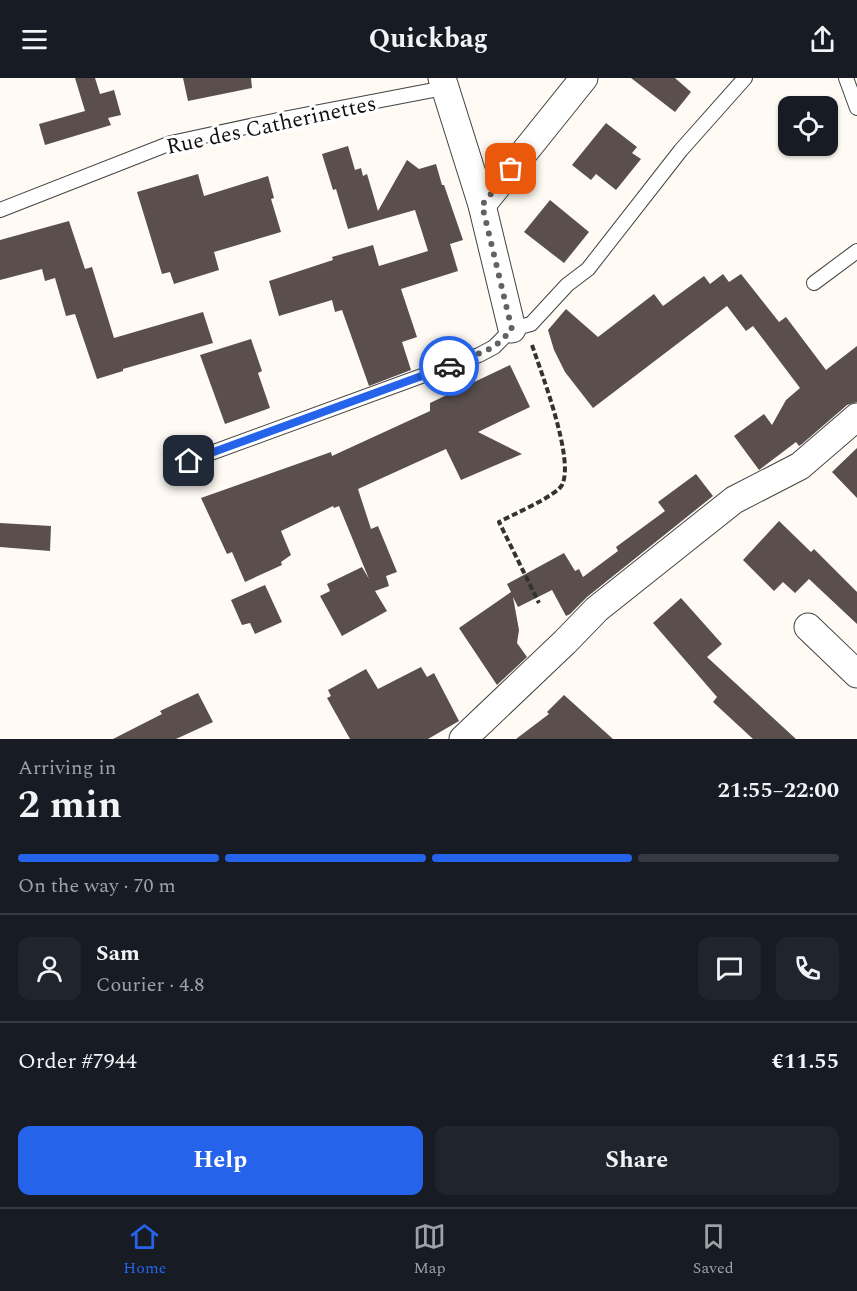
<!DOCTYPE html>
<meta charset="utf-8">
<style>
:root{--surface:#171b24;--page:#20242c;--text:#f1f3f6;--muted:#9ea1a6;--line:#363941;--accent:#2563eb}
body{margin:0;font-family:Spectral,serif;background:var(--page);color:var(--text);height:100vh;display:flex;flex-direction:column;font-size:22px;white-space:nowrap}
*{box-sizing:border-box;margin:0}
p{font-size:20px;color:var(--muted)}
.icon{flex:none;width:33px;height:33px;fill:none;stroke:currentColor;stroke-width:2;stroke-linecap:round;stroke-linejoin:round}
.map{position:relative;height:661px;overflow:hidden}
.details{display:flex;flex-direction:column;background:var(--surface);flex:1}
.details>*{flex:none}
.controls{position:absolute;left:778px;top:18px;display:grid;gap:12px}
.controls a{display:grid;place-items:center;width:60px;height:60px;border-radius:12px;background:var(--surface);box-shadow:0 2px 4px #0004;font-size:30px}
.pin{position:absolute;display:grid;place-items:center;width:51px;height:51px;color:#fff;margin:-26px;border-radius:12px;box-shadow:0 3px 9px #0006}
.courier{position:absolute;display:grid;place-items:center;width:60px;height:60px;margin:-30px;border:4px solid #2563eb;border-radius:50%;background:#fff;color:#222;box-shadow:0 2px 8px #0007}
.summary em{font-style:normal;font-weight:700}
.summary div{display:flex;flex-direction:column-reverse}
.summary{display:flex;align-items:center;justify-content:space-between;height:102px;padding:0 18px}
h1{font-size:39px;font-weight:700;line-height:45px}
.bar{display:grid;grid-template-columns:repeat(4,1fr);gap:9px 6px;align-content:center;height:72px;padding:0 18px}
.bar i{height:8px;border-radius:4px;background:var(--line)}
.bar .on{background:var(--accent)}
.bar p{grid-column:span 4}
.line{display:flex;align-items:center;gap:15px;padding:0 18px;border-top:2px solid var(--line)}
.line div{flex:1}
.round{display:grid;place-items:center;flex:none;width:63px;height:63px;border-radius:12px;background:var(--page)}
.button{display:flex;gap:12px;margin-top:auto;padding:12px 18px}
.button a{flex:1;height:69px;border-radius:12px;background:var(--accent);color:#fff;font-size:24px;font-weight:700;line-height:69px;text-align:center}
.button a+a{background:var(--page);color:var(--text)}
header{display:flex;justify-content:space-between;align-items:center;height:78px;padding:0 18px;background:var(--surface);font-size:27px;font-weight:700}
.tabs{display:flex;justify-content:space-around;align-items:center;height:84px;border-top:2px solid var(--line);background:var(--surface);font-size:16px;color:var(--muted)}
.tabs a{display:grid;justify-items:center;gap:3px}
.tabs .on{color:var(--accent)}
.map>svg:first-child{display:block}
.building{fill:#5a4f4c}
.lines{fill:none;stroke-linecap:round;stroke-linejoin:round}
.service-casing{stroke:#434343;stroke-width:16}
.minor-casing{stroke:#434343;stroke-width:29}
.path{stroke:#323232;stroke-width:4;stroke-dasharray:6 3;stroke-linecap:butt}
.service{stroke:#fff;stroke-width:14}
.minor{stroke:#fff;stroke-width:27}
.done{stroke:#646260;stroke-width:6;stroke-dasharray:0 10.8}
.route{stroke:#2563eb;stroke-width:8}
.labels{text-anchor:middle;stroke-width:6;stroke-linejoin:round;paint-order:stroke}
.street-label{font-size:22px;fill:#101010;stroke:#fff}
</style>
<header><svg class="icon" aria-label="menu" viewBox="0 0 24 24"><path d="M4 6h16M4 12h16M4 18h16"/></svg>Quickbag<svg class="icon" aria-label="share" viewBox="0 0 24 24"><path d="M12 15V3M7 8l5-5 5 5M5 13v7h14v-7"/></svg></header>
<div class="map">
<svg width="857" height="661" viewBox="0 0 857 661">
<rect width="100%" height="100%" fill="#fffbf4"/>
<!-- building -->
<g class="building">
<path d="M75 0H95L100 16 114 12 121 37 108 40 111 47 45 67 39 46 85 33Z"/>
<path d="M183 0H251L252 10 188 23Z"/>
<path d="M631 0H675L691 14 675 34Z"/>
<path d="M606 45 637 69 632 75 641 81 616 112 596 96 591 102 572 87Z"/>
<path d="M348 68 355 92 361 90 363 98 367 96 378 133 407 82 419 91 436 86 442 107H444L463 162 450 166 458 193 401 211 417 259 402 264 411 292 369 308 342 232 335 234 332 222 279 238 269 203 333 182 332 179 373 167 379 188 428 173 415 132 348 151 336 111 333 112 322 76Z"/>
<path d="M198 96 204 118 268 98 274 120 271 121 281 154 214 174 219 192 174 206 170 194 162 196 137 114Z"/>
<path d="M550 122 589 154 564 185 524 154Z"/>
<path d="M69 143 85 191 92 189 114 260 203 234 213 265 123 291V293L97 301 75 236 66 238 55 200 45 203 42 191 0 202V162Z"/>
<path d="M723 196 729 204 741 196 779 244 786 239 826 292 857 268V324L847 327 802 366 799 368 796 364 759 392 734 358 764 336 772 347 786 322 800 310 753 248 746 253 727 228 593 330 565 294 554 272 548 252 566 231 598 259 654 216 663 228 704 198 710 206Z"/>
<path d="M251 261 262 293 258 295 270 330 225 346 200 277Z"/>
<path d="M510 287 530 329 478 354 522 376 461 402 446 371 358 411 371 451 378 448 397 494 386 498 389 508 375 513 387 533 342 558 320 518 330 513 327 506 362 489 369 501 339 428 334 430 333 428 281 453 291 477 281 484 282 487 245 504 232 474 227 476 201 420 331 374 332 378 430 333V325Z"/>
<path d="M857 370V420L832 394Z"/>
<path d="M696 396 713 418 587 519 570 536 566 538 552 512 518 529 513 519 519 552 517 565 527 579 497 607 459 550 511 514 507 506 564 475 575 493 579 491 583 499 618 473 616 469 665 433 658 424Z"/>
<path d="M779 443 811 474 814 471 857 514V546L809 501 795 515 783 504 774 513 743 482Z"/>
<path d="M0 445 51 448 50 473 0 469Z"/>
<path d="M265 507 282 544 255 556 250 545 242 547 231 522Z"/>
<path d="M681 520 722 566 707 579 796 661H753L713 624 717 619 653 545Z"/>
<path d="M421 589 427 599 434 595 459 643 428 661H350L327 620 331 618 328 612 366 591 378 611Z"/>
<path d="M198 615 213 644 176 661H113L162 636 160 633Z"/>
<path d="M564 617 613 661H516L549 636 547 634Z"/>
</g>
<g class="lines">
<!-- service casing -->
<g class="service-casing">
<g id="service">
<path d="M846 0 857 30"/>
<path d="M0 132 171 65 283 41 444 10"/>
<path d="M814 205 857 173"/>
<path d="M189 383 479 277 494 269 512 251 531 246 567 207 588 191 681 72 745 0"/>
</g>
</g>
<!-- minor casing -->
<g class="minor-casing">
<g id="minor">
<path d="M442 0 482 127 512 251"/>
<path d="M482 127 584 0"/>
<path d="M808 549 857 596"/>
<path d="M463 661 565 564 597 531 734 422 800 388 857 339"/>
</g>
</g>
<!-- path -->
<path class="path" d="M532 267C541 294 575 382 562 407 556 418 512 437 499 444L539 525"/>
<!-- service -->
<use href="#service" class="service"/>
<!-- minor -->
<use href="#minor" class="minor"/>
</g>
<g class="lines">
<!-- done -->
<path class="done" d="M449 288 494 269 512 252 482 127 511 91"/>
<!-- route -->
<path class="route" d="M189 383 449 288"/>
</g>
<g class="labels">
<!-- street labels -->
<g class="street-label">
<text transform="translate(271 46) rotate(-12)" y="8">Rue des Catherinettes</text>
</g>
</g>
</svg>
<div class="controls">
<a><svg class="icon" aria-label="locate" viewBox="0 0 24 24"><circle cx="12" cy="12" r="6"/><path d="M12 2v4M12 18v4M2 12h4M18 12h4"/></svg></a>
</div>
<div class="pin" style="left:511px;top:91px;background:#ea580c"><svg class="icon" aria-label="bag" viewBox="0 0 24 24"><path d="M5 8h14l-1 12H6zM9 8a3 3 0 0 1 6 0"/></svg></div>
<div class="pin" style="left:189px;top:383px;background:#1f2937"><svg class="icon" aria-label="home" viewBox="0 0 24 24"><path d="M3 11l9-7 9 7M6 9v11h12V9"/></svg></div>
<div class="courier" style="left:449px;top:288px"><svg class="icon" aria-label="car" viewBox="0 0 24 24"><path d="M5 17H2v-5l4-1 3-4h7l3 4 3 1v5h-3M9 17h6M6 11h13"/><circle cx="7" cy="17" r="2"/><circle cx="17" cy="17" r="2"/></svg></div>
</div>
<section class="details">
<div class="summary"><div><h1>2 min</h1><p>Arriving in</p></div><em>21:55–22:00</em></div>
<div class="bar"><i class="on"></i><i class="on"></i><i class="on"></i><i></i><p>On the way · 70 m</p></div>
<div class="line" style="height:108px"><a class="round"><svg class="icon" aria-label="person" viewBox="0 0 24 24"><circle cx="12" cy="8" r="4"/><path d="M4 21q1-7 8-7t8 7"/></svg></a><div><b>Sam</b><p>Courier · 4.8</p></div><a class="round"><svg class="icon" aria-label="chat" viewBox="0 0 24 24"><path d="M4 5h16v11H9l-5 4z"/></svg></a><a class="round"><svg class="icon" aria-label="phone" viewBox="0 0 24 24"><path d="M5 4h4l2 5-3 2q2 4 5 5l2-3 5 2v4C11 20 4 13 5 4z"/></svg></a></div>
<div class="line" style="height:78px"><div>Order #7944</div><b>€11.55</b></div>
<div class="button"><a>Help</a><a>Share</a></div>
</section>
<nav class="tabs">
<a class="on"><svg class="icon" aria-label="home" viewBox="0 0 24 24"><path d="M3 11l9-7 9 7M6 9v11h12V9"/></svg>Home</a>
<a><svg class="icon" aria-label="map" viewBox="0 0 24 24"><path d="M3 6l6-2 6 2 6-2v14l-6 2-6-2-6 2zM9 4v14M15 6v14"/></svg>Map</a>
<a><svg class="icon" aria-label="saved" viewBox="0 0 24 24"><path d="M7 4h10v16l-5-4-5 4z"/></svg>Saved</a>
</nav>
